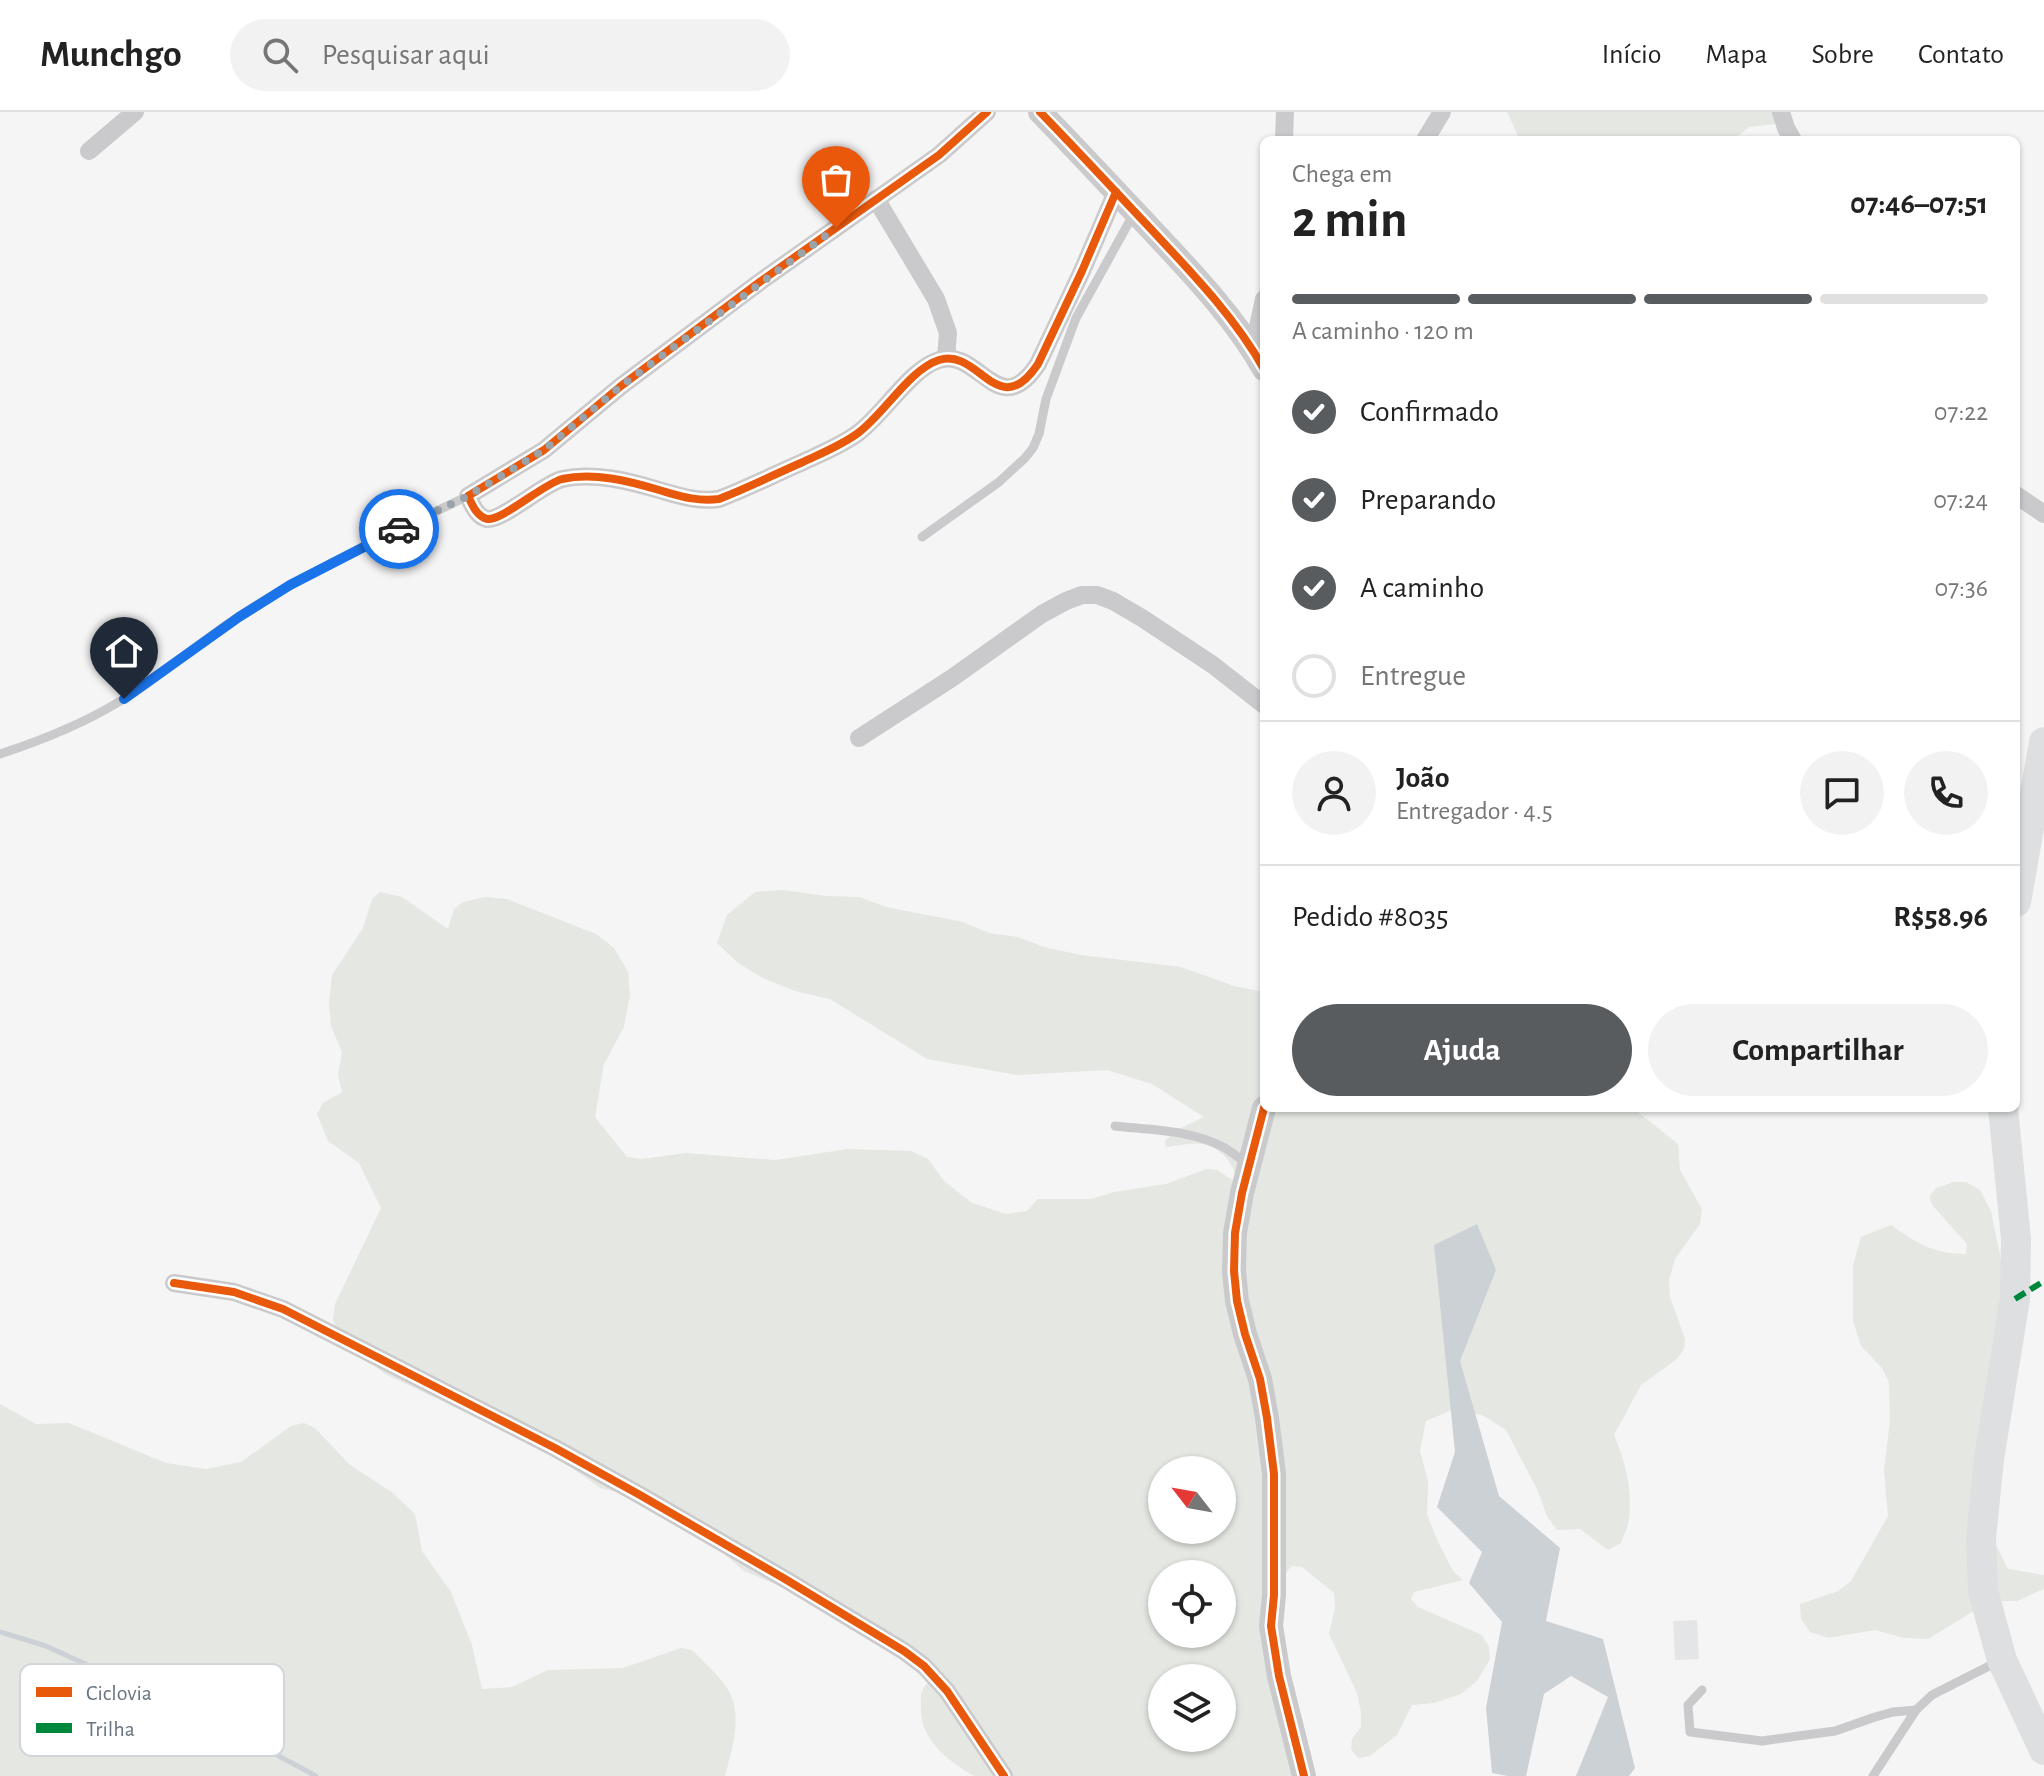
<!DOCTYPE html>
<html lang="pt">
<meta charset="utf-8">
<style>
:root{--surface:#fff;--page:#f2f2f2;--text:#222;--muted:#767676;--line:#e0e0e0;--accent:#585c5f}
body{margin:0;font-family:"Alegreya Sans",sans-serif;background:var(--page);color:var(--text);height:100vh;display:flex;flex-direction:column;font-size:30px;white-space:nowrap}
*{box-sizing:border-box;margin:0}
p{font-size:26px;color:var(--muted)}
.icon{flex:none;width:44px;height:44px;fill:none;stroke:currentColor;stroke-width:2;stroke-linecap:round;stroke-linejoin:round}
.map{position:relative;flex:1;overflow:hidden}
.side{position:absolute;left:1260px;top:24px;width:760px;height:976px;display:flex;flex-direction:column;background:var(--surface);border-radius:12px;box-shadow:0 2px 6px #0004}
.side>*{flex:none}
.needle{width:52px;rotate:301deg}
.controls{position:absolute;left:1148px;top:1344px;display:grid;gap:16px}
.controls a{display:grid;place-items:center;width:88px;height:88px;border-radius:50%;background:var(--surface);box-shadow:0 2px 6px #0004;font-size:40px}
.pin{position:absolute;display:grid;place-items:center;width:68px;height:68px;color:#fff;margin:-82px -34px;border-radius:50% 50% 50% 0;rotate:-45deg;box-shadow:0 0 8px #0007}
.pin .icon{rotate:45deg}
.courier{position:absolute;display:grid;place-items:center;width:80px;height:80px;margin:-40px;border:6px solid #1a73e8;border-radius:50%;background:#fff;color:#222;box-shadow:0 2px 10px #0007}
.summary em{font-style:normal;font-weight:700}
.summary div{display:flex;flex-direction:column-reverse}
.summary{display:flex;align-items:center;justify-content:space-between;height:136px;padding:0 32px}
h1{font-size:52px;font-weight:700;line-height:60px}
.bar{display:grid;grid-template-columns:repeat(4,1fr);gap:12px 8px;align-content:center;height:96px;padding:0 32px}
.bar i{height:10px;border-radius:6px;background:var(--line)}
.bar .active{background:var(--accent)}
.bar p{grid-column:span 4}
.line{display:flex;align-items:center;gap:20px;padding:0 32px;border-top:2px solid var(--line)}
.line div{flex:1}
.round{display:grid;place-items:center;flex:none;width:84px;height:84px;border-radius:42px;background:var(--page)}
ol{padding:0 32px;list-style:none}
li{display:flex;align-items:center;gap:24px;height:88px}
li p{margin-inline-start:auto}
li .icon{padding:8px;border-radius:50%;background:var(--accent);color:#fff;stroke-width:4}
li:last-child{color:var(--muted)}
li i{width:44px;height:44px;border:4px solid var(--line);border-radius:50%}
.primary-button{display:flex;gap:16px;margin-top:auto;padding:16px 32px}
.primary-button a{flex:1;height:92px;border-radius:48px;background:var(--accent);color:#fff;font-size:32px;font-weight:700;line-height:92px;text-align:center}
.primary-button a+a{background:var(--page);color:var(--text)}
header{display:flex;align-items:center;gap:48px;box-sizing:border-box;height:112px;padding:0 40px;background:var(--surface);border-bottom:2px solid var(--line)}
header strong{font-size:38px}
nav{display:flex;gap:44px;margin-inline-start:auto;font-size:28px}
.search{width:560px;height:72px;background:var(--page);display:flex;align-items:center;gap:20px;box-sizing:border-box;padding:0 28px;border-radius:44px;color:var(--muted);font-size:30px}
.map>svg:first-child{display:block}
.built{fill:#e4e5e6}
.green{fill:#e4e7e2;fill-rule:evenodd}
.water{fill:#ccd1d5}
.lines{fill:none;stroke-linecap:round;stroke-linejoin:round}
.stream{stroke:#ccd1d5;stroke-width:5}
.service{stroke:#cacacc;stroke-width:9}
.minor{stroke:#cacacc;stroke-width:18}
.tertiary{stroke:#cacacc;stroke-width:24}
.primary{stroke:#dedfe0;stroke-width:30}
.quiet{stroke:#00873e;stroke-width:6;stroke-dasharray:12 6;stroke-linecap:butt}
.cycleway-casing{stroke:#fff;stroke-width:13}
.cycleway{stroke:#e8590c;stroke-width:8}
.done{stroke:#9aa2aa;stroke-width:8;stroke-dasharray:0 14.4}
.route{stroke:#1a73e8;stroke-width:10}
.key{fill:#fff;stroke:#d2d6d9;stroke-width:2}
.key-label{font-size:22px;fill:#697581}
</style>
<header>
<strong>Munchgo</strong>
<div class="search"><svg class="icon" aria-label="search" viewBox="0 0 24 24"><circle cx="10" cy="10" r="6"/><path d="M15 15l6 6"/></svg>Pesquisar aqui</div>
<nav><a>Início</a><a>Mapa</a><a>Sobre</a><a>Contato</a></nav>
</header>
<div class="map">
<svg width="2044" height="1664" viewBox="0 0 2044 1664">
<rect width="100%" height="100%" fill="#f5f5f5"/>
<!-- built -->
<path class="built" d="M1697 1508 1699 1547 1675 1548 1673 1509Z"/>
<!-- green -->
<g class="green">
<path d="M1507 0H1782L1775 12 1749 15 1733 28H1520Z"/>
<path d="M783 778 826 784 859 785 886 795 963 810 989 821 1018 825 1044 835 1081 843 1181 855 1234 874 1264 880V996H1640L1639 1001 1678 1032 1680 1058 1702 1097 1700 1112 1675 1147 1669 1168 1670 1185 1685 1227 1684 1237 1677 1247 1641 1273 1614 1323C1625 1348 1633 1379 1629 1407 1628 1415 1624 1423 1621 1431L1608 1438 1580 1417 1557 1418 1547 1404 1537 1377 1506 1318 1482 1303 1452 1298 1426 1309 1420 1339 1428 1370 1427 1403 1438 1430 1453 1459 1463 1468 1414 1480 1411 1487 1418 1495 1482 1523 1489 1535 1490 1547 1477 1569 1461 1582 1434 1591 1412 1593 1397 1623 1370 1644 1358 1646 1351 1637 1352 1627 1361 1615V1600L1357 1581 1329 1522 1335 1496 1334 1481 1302 1455 1292 1454 1287 1459 1267 1515 1304 1664H974C948 1648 921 1630 921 1596 920 1579 922 1574 936 1564L810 1487 744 1459 666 1392 600 1376 553 1342 385 1262 352 1236 337 1218 333 1208 335 1192 381 1096 359 1051 328 1029 317 1002 323 991 342 980 338 963 342 940 331 914 329 891 332 863 363 816 372 787 380 780 402 785 448 817 454 797 463 790 485 785 507 787 596 822 614 836 628 860 630 883 624 915 604 952 595 1005 627 1045 642 1047 686 1041 775 1048 848 1037 911 1039 928 1047 944 1069 972 1091 1006 1102 1027 1099 1038 1087H1091L1114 1080 1166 1072 1206 1057 1217 1058 1237 1071C1235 1060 1234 1056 1227 1047 1208 1025 1193 1032 1166 1035L1165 1029 1177 1018 1204 1005 1152 972 1107 958 1017 963 927 947 830 887 795 879 763 866 738 851 717 831 727 803 755 780ZM1162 1358H1222V1418H1162ZM1162 1462H1222V1522H1162ZM1162 1566H1222V1626H1162Z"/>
<path d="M1954 1070H1966L1980 1078 1991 1099 2004 1163 1985 1411 2008 1457 2044 1463V1477L2017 1489H1990L1928 1527 1905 1526 1875 1518 1828 1526 1810 1520 1801 1507 1800 1492 1838 1479 1851 1469 1888 1404 1884 1358 1890 1308 1889 1270 1882 1256 1861 1234 1853 1209V1153L1861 1125 1891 1113C1917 1131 1933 1142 1966 1142L1967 1132 1933 1094 1929 1085 1936 1076Z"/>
<path d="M0 1292 36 1312 69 1311 166 1351 206 1357 241 1350 291 1314 304 1311 315 1316 350 1353 393 1381 415 1402 422 1439 451 1480 472 1533 482 1577 512 1575 548 1558 623 1556 681 1536 692 1538C703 1550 718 1562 727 1576 744 1602 732 1637 725 1664H0Z"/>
</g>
<!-- water -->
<path class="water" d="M1477 1112 1496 1158 1460 1249 1499 1384 1560 1436 1546 1509 1603 1527 1635 1656 1629 1664H1576L1608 1585 1571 1564 1544 1582 1526 1664H1508L1492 1661 1486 1596 1502 1510 1469 1471 1482 1440 1437 1395 1455 1340 1434 1133Z"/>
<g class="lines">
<!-- stream -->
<path class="stream" d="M0 1520 46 1534 234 1620 316 1664"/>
<!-- service -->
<g class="service">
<path d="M922 425 999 370 1025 346 1033 336 1039 322 1046 287 1076 206 1133 103"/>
<path d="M0 642C43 628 83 612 122 588 164 563 200 529 241 503 313 457 391 421 468 384"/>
<path d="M1115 1014C1151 1018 1193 1018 1225 1036 1233 1041 1239 1046 1246 1051"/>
<path d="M1702 1578 1688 1593 1690 1620 1762 1629 1835 1619 1875 1605 1893 1600 1916 1598"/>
<path d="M1873 1664 1916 1598 1932 1583 1999 1549"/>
</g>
<!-- minor -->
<g class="minor">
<path d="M987 0 939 43 761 169 621 274 544 338 468 384C472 392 476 404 487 407 502 409 543 372 562 367 594 360 629 369 659 378 680 384 697 390 719 387 748 376 775 362 803 350 822 341 842 333 858 321 884 302 910 257 939 248 979 235 998 312 1038 252L1082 159 1116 80"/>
<path d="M1781 0 1786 16 1793 28"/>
<path d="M1284 28 1285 0"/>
<path d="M1425 28 1442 0"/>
<path d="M89 39 135 0"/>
<path d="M876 87 936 187 948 221 946 246"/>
<path d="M1253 238 1264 187"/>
<path d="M2016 383 2044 402"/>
<path d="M859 626 952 566 1042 502 1066 489 1082 483H1097L1113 489 1142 506 1213 553 1264 593"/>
<path d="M174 1171 234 1180 283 1197 555 1336 640 1383 785 1467 904 1539 924 1554 947 1579 1004 1664"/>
</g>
<!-- tertiary -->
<g class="tertiary">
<path d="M1040 0C1077 38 1113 77 1149 115 1191 160 1234 204 1264 257"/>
<path d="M1264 996 1242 1081 1235 1121 1234 1159 1237 1189 1245 1222 1260 1267 1267 1306 1274 1362V1483L1271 1514 1279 1564 1304 1664"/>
</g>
<!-- primary -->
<g class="primary">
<path d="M2016 790 2044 630"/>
<path d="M2003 996 2016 1127 2015 1187 1989 1347 1981 1426 1983 1479 2002 1548 2044 1638"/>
</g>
<!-- quiet -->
<path class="quiet" d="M2015 1187 2044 1169"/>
<!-- cycleway casing -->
<g class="cycleway-casing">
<g id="cycleway">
<path d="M987 0 939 43 761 169 621 274 544 338 468 384C472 392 476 404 487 407 502 409 543 372 562 367 594 360 629 369 659 378 680 384 697 390 719 387 748 376 775 362 803 350 822 341 842 333 858 321 884 302 910 257 939 248 979 235 998 312 1038 252L1082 159 1116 80"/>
<path d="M1040 0C1077 38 1113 77 1149 115 1191 160 1234 204 1264 257"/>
<path d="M1264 996 1242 1081 1235 1121 1234 1159 1237 1189 1245 1222 1260 1267 1267 1306 1274 1362V1483L1271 1514 1279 1564 1304 1664"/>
<path d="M174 1171 234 1180 283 1197 555 1336 640 1383 785 1467 904 1539 924 1554 947 1579 1004 1664"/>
</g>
</g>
<!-- cycleway -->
<use href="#cycleway" class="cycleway"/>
</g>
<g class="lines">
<!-- done -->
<path class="done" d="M399 417 468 384 544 338 621 274 836 116"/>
<!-- route -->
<path class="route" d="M124 587 239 505 290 473 399 417"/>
</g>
<!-- legend -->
<rect x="20" y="1552" width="264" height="92" rx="12" class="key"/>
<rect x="36" y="1575" width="36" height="10" fill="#e8590c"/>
<rect x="36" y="1611" width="36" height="10" fill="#00873e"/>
<g class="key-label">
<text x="86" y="1588">Ciclovia</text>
<text x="86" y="1624">Trilha</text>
</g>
</svg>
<div class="controls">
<a><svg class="needle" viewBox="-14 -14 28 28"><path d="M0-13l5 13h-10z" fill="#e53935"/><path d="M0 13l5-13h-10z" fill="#767676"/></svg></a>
<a><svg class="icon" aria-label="locate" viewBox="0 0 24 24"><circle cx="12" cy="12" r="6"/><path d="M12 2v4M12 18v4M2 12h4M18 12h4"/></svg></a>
<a><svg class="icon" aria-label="layers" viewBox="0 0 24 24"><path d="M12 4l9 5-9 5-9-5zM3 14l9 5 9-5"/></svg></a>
</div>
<div class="pin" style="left:836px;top:116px;background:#ea580c"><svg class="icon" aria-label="bag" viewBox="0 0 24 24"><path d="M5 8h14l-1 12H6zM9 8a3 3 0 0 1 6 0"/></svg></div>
<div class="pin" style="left:124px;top:587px;background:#1f2937"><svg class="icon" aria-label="home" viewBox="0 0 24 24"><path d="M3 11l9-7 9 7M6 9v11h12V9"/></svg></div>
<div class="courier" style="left:399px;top:417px"><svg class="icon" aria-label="car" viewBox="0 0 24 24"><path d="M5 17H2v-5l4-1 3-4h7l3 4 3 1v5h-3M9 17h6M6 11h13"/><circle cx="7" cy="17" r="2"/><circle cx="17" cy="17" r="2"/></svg></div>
<section class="side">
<div class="summary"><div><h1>2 min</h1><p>Chega em</p></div><em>07:46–07:51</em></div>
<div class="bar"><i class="active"></i><i class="active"></i><i class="active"></i><i></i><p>A caminho · 120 m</p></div>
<ol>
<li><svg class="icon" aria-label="check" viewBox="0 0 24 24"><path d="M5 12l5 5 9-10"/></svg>Confirmado<p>07:22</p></li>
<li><svg class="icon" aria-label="check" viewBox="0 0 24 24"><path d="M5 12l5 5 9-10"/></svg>Preparando<p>07:24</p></li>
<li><svg class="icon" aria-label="check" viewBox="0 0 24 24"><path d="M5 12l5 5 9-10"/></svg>A caminho<p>07:36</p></li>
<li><i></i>Entregue</li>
</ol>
<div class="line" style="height:144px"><a class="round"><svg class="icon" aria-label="person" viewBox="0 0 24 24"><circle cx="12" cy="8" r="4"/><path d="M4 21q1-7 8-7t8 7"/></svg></a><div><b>João</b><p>Entregador · 4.5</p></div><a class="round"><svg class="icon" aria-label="chat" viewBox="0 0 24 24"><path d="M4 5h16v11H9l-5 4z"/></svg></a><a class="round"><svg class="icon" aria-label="phone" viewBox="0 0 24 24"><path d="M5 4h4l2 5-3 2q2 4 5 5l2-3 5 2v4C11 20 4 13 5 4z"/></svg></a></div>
<div class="line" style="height:104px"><div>Pedido #8035</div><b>R$58.96</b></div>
<div class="primary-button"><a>Ajuda</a><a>Compartilhar</a></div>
</section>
</div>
